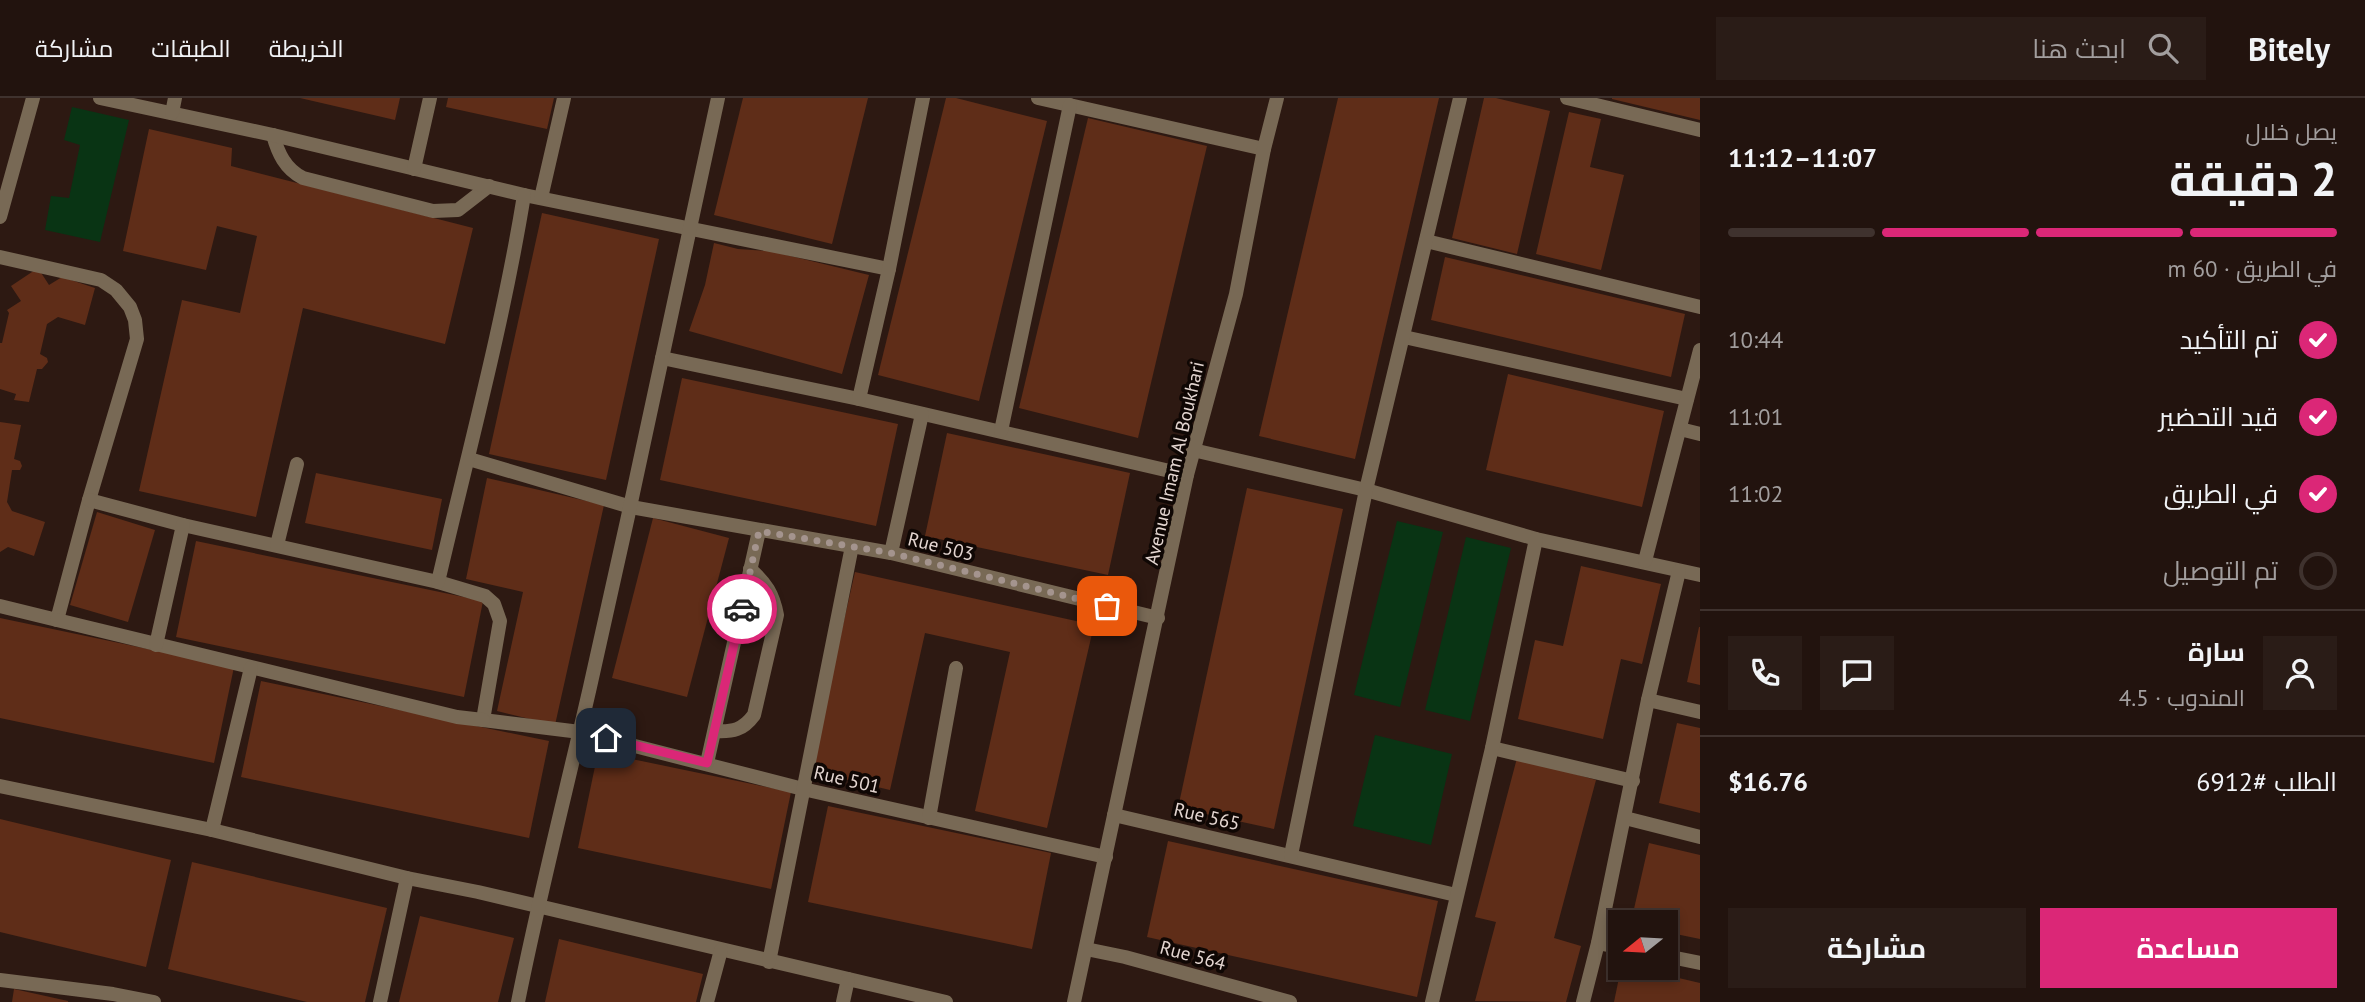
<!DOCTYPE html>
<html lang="ar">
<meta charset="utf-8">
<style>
:root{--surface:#22130e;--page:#2a1c17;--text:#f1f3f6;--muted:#a29e9e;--line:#3f322e;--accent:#db2777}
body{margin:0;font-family:"PT Sans",Cairo,sans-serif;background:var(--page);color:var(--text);direction:rtl;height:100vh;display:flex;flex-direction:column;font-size:26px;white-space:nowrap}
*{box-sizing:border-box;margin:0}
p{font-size:23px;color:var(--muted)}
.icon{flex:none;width:38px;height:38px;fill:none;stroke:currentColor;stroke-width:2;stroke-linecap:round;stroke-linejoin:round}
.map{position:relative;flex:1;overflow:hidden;direction:ltr}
.panel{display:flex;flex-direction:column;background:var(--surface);width:665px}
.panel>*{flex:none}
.needle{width:46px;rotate:252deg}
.buttons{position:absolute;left:1608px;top:812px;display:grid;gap:14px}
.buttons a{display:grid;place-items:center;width:70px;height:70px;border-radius:0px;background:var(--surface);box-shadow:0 4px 10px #0003,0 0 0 2px var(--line);font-size:35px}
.pin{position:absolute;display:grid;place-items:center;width:60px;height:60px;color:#fff;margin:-30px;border-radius:14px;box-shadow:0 4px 10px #0006}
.courier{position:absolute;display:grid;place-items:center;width:70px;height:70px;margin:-35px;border:5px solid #db2777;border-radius:50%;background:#fff;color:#222;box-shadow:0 2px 9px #0007}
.summary em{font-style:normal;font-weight:700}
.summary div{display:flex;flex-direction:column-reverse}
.summary{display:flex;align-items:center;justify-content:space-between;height:119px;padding:0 28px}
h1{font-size:46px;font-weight:700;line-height:52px}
.bar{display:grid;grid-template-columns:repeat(4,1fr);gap:10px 7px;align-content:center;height:84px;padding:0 28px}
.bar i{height:9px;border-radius:5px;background:var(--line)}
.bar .active{background:var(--accent)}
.bar p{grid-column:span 4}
.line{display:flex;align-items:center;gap:18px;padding:0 28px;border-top:2px solid var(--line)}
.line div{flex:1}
.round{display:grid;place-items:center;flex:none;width:74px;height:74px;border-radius:0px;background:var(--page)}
ol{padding:0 28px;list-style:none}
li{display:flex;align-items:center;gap:21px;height:77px}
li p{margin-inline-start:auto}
li .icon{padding:7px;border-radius:50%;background:var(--accent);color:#fff;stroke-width:4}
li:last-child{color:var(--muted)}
li i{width:38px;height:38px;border:4px solid var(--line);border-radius:50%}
.button{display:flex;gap:14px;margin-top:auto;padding:14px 28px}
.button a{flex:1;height:80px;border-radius:0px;background:var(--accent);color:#fff;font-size:28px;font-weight:700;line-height:80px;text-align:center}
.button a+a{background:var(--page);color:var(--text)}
header{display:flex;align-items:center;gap:42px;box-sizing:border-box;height:98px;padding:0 35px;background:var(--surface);border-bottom:2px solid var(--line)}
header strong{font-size:33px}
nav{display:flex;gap:38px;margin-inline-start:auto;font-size:24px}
.search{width:490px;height:63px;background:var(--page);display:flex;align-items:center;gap:18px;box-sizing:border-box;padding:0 24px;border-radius:0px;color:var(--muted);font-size:26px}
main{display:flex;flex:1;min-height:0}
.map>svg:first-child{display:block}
.green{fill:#093414}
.building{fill:#5f2d18}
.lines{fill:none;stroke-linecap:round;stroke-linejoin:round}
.service{stroke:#786955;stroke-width:14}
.minor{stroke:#786955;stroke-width:14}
.tertiary{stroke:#786955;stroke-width:14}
.done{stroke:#a4948e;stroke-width:7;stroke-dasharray:0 12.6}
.route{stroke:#db2777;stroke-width:9}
.labels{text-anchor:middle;stroke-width:7;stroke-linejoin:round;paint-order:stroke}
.street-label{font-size:19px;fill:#e4d6d1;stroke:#0f0704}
</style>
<header>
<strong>Bitely</strong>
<div class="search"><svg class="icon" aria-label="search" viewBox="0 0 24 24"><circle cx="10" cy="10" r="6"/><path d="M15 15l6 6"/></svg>ابحث هنا</div>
<nav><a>الخريطة</a><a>الطبقات</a><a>مشاركة</a></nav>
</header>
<main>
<section class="panel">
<div class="summary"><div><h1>2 دقيقة</h1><p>يصل خلال</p></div><em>11:07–11:12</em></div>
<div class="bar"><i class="active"></i><i class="active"></i><i class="active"></i><i></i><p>في الطريق · 60 m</p></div>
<ol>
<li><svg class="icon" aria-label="check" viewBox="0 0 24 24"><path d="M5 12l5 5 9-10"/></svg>تم التأكيد<p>10:44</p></li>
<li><svg class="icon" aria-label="check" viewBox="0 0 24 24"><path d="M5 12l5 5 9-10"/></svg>قيد التحضير<p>11:01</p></li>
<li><svg class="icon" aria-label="check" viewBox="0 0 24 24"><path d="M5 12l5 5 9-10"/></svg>في الطريق<p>11:02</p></li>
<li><i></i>تم التوصيل</li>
</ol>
<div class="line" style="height:126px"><a class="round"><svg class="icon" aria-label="person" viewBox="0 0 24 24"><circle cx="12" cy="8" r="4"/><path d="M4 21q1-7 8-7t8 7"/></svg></a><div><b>سارة</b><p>المندوب · 4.5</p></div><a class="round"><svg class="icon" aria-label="chat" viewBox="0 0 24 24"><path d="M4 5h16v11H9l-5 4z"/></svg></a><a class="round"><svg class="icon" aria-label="phone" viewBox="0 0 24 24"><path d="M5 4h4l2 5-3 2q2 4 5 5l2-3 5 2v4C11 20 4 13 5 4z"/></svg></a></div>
<div class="line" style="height:91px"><div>الطلب #6912</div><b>$16.76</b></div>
<div class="button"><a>مساعدة</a><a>مشاركة</a></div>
</section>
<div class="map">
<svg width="1700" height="904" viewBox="0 0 1700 904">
<rect width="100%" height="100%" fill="#2d1912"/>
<!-- green -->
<g class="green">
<path d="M72 9 129 22 100 144 45 132 51 98 69 100 80 47 64 42Z"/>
<path d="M1397 423 1443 434 1400 609 1354 597Z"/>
<path d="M1466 439 1511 450 1470 623 1425 612Z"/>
<path d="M1375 637 1452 656 1431 747 1353 728Z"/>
</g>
<!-- building -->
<g class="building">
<path d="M300 0H400L395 22Z"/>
<path d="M448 0H554L547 31 446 9Z"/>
<path d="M743 0H868L832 146 714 117Z"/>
<path d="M946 0H956L1047 23 979 303 878 277Z"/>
<path d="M1338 0H1439L1355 361 1259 338Z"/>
<path d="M1484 0H1496L1550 13 1517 156 1452 140Z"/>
<path d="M1612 0H1700V22L1612 1Z"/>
<path d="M1569 14 1601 21 1590 69 1624 77 1601 172 1536 156Z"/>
<path d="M1088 20 1207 48 1138 340 1019 310Z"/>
<path d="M149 31 232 50 231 68 473 130 445 246 303 210 256 419 139 393 182 202 240 215 257 138 217 128 206 172 123 153Z"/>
<path d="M542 115 659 141 606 382 489 356Z"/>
<path d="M714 145 738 151 770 153 869 177 842 276 689 233 705 187Z"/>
<path d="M1445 159 1685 216 1671 279 1431 222Z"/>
<path d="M38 170 49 187 62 179 95 190 85 227 58 219 47 226 40 256 47 260 48 264 42 271H37L29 304 14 302 16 296 0 291V245H2L9 215 7 212 21 203 11 188Z"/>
<path d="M1508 276 1664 313 1642 409 1486 372Z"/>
<path d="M682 280 898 326 876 428 660 382Z"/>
<path d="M0 324 21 327 14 361 20 363 22 368 20 372H12L7 404 12 413 45 424 34 458 8 449 0 454Z"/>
<path d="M947 335 1130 375 1108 477 925 438Z"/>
<path d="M316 375 442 401 432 452 305 425Z"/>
<path d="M487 380 604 407 555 627 497 613 523 494 466 481Z"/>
<path d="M1247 390 1343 411 1274 731 1178 710Z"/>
<path d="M97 414 155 432 128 524 70 507Z"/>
<path d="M653 420 729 440 687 599 612 580Z"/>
<path d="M196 443 483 503 464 599 176 539Z"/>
<path d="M1581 468 1661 486 1642 566 1621 561 1603 641 1518 621 1535 542 1563 548Z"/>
<path d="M855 474 1094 527 1047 730 975 713 1010 554 925 535 890 692 810 673Z"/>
<path d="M0 520 234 569 214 665 0 620Z"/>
<path d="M1699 529H1700V587L1687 584Z"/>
<path d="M261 583 549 643 529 740 241 679Z"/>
<path d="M1677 625 1700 630V715L1659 705Z"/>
<path d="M598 654 791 694 771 791 578 750Z"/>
<path d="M1517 660 1596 682 1554 840 1581 848 1566 904 1475 903 1496 824 1475 819Z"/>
<path d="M828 708 1051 755 1032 851 808 804Z"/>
<path d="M0 721 171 762 146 869 0 834Z"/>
<path d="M1168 743 1438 803 1417 899 1147 839Z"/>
<path d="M1649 745 1700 757V841L1666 834V824H1631Z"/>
<path d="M192 764 387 810 365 904H307L168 871Z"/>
<path d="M420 818 514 840 498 904H399Z"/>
<path d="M559 841 703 876 696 904H545Z"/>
<path d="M1621 870H1636L1700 885V904H1614Z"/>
<path d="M14 891 68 903V904H12Z"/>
</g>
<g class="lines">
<!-- service -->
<g class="service">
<path d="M273 37C278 55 285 71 303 80L433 113 458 112 489 88"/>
<path d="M715 633C733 634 743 632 754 617L777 517C773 496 766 485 750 471"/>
</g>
<!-- minor -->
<g class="minor">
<path d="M100 0 273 37 524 97 889 171"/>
<path d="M1038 0 1264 51"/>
<path d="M1567 0 1700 32"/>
<path d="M172 15 175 0"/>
<path d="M414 71 430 0"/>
<path d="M541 100 564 0"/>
<path d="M0 119 33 0"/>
<path d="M1426 143 1700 209"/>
<path d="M0 159 101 182 116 192 130 209 135 222 137 241 89 402 57 522 0 508"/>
<path d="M1404 239 1687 301"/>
<path d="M662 260 859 301 1187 377"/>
<path d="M859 301 889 171 923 0"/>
<path d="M1680 331 1700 336"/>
<path d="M1001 333 1070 7"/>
<path d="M1193 352 1366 392 1536 441 1700 477"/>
<path d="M469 361 631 409 891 455 1158 520"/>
<path d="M89 402 183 427 438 484 485 498 494 506 500 523 483 622 580 634 803 691 1106 759"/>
<path d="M277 447 297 366"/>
<path d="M891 455 922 316"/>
<path d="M1645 463 1700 252"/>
<path d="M438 484C468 355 503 227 524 97"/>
<path d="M57 522 457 619 483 622"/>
<path d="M156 547 183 427"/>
<path d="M1648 602 1700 614"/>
<path d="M1492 650 1633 683"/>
<path d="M707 665 759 433"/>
<path d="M0 688 212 732 407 780 478 794 946 904"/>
<path d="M1114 717 1456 797"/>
<path d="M929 720 956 570"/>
<path d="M1625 720 1700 739"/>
<path d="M212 732 251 570"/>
<path d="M1291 757 1366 392 1460 0"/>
<path d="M1598 845 1620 849"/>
<path d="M1086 851 1125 859 1290 904"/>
<path d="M1666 858 1700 865"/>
<path d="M769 864 852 448"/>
<path d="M0 882 113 896 154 904"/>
<path d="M380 904 407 780"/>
<path d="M518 904C539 798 566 694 590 589 634 393 677 197 718 0"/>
<path d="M707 904 721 852"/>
<path d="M843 904 848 881"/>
<path d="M1432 904 1492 650 1536 441"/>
<path d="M1583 904 1598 845 1648 602 1679 473"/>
</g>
<!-- tertiary -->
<path class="tertiary" d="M1074 904 1187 377 1236 196 1264 51 1277 0"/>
</g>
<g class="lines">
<!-- done -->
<path class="done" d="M742 511 759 433 891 455 1107 508"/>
<!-- route -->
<path class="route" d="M606 640 707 665 742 511"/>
</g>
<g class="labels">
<!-- street labels -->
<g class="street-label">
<text transform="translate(1174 365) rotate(-77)" y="7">Avenue Imam Al Boukhari</text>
<text transform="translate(941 448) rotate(14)" y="7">Rue 503</text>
<text transform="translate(847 681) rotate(13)" y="7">Rue 501</text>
<text transform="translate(1207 718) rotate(13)" y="7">Rue 565</text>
<text transform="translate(1193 857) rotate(15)" y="7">Rue 564</text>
</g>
</g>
</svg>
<div class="buttons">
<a><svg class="needle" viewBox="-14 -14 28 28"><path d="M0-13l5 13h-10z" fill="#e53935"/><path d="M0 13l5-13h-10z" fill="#a29e9e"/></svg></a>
</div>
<div class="pin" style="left:1107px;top:508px;background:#ea580c"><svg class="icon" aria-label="bag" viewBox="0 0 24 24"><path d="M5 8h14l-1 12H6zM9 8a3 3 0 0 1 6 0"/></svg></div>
<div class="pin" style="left:606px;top:640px;background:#1f2937"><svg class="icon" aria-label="home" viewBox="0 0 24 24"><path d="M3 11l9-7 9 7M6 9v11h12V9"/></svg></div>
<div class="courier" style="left:742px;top:511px"><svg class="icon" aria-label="car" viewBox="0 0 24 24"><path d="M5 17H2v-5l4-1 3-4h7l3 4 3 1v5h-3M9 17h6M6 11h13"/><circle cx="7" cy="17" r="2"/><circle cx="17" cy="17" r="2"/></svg></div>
</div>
</main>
